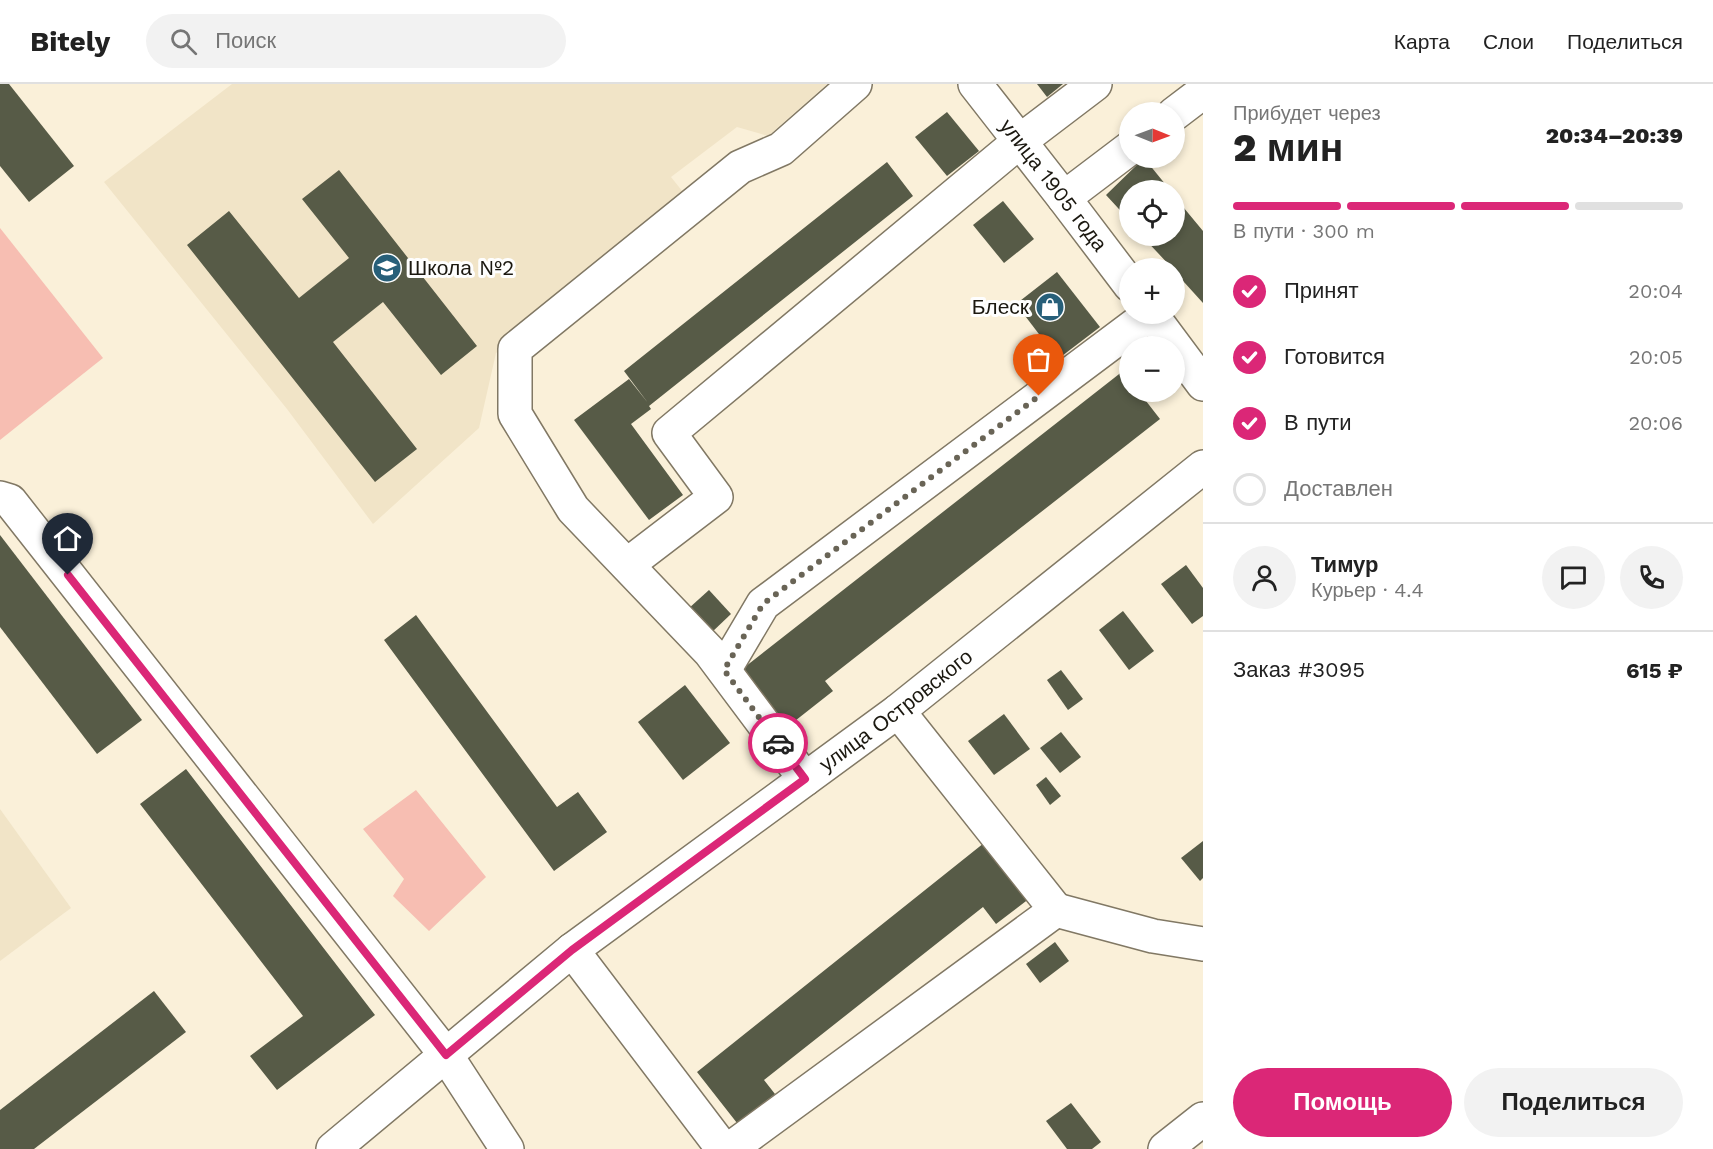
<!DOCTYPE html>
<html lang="ru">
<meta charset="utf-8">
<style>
:root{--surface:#fff;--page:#f2f2f2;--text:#222;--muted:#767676;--line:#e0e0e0;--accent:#db2777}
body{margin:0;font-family:"Work Sans",sans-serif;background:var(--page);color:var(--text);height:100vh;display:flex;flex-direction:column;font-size:22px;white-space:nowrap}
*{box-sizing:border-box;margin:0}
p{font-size:20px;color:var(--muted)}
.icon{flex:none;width:33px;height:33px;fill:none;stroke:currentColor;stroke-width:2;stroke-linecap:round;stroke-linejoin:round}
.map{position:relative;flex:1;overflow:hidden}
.drawer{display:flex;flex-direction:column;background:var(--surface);width:510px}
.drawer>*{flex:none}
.needle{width:39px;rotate:91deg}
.controls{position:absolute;left:1119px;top:18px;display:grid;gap:12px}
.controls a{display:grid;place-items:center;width:66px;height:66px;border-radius:50%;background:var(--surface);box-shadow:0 3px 9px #0003;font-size:30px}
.pin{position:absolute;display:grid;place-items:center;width:51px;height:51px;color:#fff;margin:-62px -26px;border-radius:50% 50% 50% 0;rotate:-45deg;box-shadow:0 0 6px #0007}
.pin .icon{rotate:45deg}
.courier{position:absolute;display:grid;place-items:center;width:60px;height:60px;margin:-30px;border:4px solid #db2777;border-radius:50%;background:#fff;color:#222;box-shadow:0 2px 8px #0007}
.summary em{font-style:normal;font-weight:800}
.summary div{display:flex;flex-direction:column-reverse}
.summary{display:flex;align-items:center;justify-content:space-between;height:102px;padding:0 30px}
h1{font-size:39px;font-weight:800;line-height:45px}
.bar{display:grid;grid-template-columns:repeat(4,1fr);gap:9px 6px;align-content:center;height:72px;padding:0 30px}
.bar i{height:8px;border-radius:4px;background:var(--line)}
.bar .selected{background:var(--accent)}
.bar p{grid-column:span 4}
.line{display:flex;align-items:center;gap:15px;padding:0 30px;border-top:2px solid var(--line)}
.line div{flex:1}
.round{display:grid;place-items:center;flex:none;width:63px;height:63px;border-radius:32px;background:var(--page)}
ol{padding:0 30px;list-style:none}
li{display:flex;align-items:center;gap:18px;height:66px}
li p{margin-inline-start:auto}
li .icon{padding:6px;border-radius:50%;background:var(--accent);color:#fff;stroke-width:4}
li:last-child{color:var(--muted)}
li i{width:33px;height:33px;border:3px solid var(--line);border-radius:50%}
.action{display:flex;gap:12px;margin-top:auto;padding:12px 30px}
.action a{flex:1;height:69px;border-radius:36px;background:var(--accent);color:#fff;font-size:24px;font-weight:800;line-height:69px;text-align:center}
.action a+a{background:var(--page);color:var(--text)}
header{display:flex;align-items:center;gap:36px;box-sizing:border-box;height:84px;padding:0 30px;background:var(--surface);border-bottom:2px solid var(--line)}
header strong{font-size:28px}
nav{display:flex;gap:33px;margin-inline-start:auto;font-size:21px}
.search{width:420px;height:54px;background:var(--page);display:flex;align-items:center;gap:15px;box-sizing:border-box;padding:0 21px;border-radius:33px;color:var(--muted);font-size:22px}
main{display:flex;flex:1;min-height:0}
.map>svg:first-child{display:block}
.built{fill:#f1e4c7}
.green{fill:#f7beb2}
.building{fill:#575b47}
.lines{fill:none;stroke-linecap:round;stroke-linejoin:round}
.minor-casing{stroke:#817864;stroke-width:36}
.minor{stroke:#fff;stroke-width:33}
.done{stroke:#696456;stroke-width:6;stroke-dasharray:0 10.8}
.route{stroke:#db2777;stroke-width:8}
.labels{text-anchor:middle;stroke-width:6;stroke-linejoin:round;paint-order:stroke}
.street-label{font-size:21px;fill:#1b1810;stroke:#fefefe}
.poi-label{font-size:21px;fill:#1b1810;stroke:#fefefe;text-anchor:start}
</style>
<header>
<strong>Bitely</strong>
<div class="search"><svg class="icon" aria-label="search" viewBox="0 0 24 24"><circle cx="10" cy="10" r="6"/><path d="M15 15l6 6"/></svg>Поиск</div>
<nav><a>Карта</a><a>Слои</a><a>Поделиться</a></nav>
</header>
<main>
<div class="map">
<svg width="1203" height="1065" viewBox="0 0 1203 1065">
<rect width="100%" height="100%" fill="#faf0d9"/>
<!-- built -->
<g class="built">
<path d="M232 0H827L768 52 737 43 671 93 687 113 496 269 479 344 373 440 287 325 104 98Z"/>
<path d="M0 725 71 824 0 877Z"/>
</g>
<!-- green -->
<g class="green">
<path d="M0 144 103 274 0 356Z"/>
<path d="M416 706 486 793 429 847 393 812 404 795 363 745Z"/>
</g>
<!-- building -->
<g class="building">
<path d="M0 0H9L74 82 29 118 0 82Z"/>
<path d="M1037 0H1063L1047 13Z"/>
<path d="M947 28 979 67 947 92 915 53Z"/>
<path d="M1144 74 1170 106H1130V137L1106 111Z"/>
<path d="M887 78 913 112 649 322 651 325 631 340 683 411 649 436 574 336 629 295 648 319 624 287Z"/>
<path d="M339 86 477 262 441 291 383 218 333 258 417 365 375 398 187 161 229 127 299 214 349 174 302 115Z"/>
<path d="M1174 112 1203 147V219L1174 187V184H1172L1142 152H1174Z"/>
<path d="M1003 117 1034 155 1004 179 973 141Z"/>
<path d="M1057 188 1100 243 1058 275 1016 220Z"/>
<path d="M1123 287 1130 296V308H1139L1160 335 825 597 833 607 786 644 741 586Z"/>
<path d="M0 451 142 636 97 670 0 543Z"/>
<path d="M1186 481 1203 504V532L1192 540 1161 500Z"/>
<path d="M709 506 731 530 710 550 688 525Z"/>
<path d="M1123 527 1154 567 1129 586 1099 546Z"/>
<path d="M416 531 557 723 578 708 607 748 554 787 384 556Z"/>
<path d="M1061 586 1083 615 1068 626 1047 596Z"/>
<path d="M685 601 730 659 683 696 638 638Z"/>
<path d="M1004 630 1030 665 994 691 968 657Z"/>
<path d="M1061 648 1081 673 1060 689 1040 664Z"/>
<path d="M186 685 375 931 277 1006 250 972 303 932 140 720Z"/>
<path d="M1046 693 1061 712 1050 721 1036 701Z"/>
<path d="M989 755 1034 811 996 840 983 823 764 996 775 1010 737 1039 697 988Z"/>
<path d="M1203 757V794L1200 797 1181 774Z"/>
<path d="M1055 858 1069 877 1040 899 1026 880Z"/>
<path d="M154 907 186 948 34 1065H0V1026Z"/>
<path d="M1071 1019 1101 1058 1092 1065H1067L1046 1037Z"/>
</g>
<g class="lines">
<!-- minor casing -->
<g class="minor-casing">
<g id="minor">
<path id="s1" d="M975 0 1064 114 1130 201"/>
<path d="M1174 30 1203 8"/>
<path d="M1064 114 1130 64"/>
<path d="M1151 230 1203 300"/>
<path d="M0 414 10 417 446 971 507 1065"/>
<path d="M627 481 716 413 669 349 1020 57 1095 0"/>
<path d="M724 586 763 520 1150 230"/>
<path d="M805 695 710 568 573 425 515 330V265L740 83 781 65 855 0"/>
<path d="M1056 826 1153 852 1203 860"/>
<path d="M572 866 723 1065"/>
<path id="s2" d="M333 1065 572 866 898 627 1203 383"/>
<path d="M730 1065 1056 826 898 627"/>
<path d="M1165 1065 1203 1035"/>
</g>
</g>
<!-- minor -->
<use href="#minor" class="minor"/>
</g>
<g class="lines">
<!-- done -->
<path class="done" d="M778 659 724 586 763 520 1039 312"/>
<!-- route -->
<path class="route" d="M68 491 446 971 572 866 805 695 778 659"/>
</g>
<!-- icons -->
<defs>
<g id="school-disc" transform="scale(1.5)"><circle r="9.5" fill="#275f79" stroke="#fefefe"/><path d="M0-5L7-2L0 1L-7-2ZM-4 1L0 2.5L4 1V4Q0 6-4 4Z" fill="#fff"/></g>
<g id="shop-disc" transform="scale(1.5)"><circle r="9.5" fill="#275f79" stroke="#fefefe"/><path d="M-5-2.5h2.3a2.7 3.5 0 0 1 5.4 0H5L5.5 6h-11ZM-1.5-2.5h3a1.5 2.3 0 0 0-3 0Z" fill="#fff"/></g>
</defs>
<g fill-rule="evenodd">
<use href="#school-disc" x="387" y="184"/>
<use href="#shop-disc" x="1050" y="223"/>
</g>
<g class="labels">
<!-- street labels -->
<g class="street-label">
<text dy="7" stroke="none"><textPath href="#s1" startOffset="128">улица 1905 года</textPath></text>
<text dy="7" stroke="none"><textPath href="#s2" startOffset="714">улица Островского</textPath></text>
</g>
<!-- poi labels -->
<g class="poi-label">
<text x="408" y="191">Школа №2</text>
<text x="1029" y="230" text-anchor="end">Блеск</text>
</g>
</g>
</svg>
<div class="controls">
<a><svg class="needle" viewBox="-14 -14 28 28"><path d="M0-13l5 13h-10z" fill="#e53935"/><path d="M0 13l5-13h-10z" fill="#767676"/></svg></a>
<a><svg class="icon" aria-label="locate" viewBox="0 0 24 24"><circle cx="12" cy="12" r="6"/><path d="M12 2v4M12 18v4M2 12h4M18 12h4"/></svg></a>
<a>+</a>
<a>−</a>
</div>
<div class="pin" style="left:1039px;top:312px;background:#ea580c"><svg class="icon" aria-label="bag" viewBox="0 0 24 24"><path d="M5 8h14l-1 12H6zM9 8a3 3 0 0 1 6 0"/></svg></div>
<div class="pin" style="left:68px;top:491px;background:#1f2937"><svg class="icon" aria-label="home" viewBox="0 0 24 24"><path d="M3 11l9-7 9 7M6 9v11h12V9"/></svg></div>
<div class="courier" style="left:778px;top:659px"><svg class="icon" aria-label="car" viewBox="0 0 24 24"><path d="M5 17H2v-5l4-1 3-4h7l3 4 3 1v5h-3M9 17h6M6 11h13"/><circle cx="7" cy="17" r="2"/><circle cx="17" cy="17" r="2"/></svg></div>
</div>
<section class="drawer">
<div class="summary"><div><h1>2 мин</h1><p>Прибудет через</p></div><em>20:34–20:39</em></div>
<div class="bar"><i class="selected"></i><i class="selected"></i><i class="selected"></i><i></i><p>В пути · 300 m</p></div>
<ol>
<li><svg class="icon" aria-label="check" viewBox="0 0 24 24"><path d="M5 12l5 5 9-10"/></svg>Принят<p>20:04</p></li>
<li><svg class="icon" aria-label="check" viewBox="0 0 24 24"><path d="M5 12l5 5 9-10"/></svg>Готовится<p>20:05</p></li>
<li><svg class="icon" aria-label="check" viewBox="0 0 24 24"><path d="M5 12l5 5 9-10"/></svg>В пути<p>20:06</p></li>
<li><i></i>Доставлен</li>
</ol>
<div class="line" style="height:108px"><a class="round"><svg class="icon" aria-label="person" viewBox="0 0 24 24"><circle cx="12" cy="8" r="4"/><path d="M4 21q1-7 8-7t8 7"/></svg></a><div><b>Тимур</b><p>Курьер · 4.4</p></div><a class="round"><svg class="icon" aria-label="chat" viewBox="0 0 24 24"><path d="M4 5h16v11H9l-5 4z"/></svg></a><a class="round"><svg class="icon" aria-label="phone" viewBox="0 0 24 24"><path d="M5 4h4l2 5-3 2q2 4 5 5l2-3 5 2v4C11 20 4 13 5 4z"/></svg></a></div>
<div class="line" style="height:78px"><div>Заказ #3095</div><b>615 ₽</b></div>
<div class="action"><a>Помощь</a><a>Поделиться</a></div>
</section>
</main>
